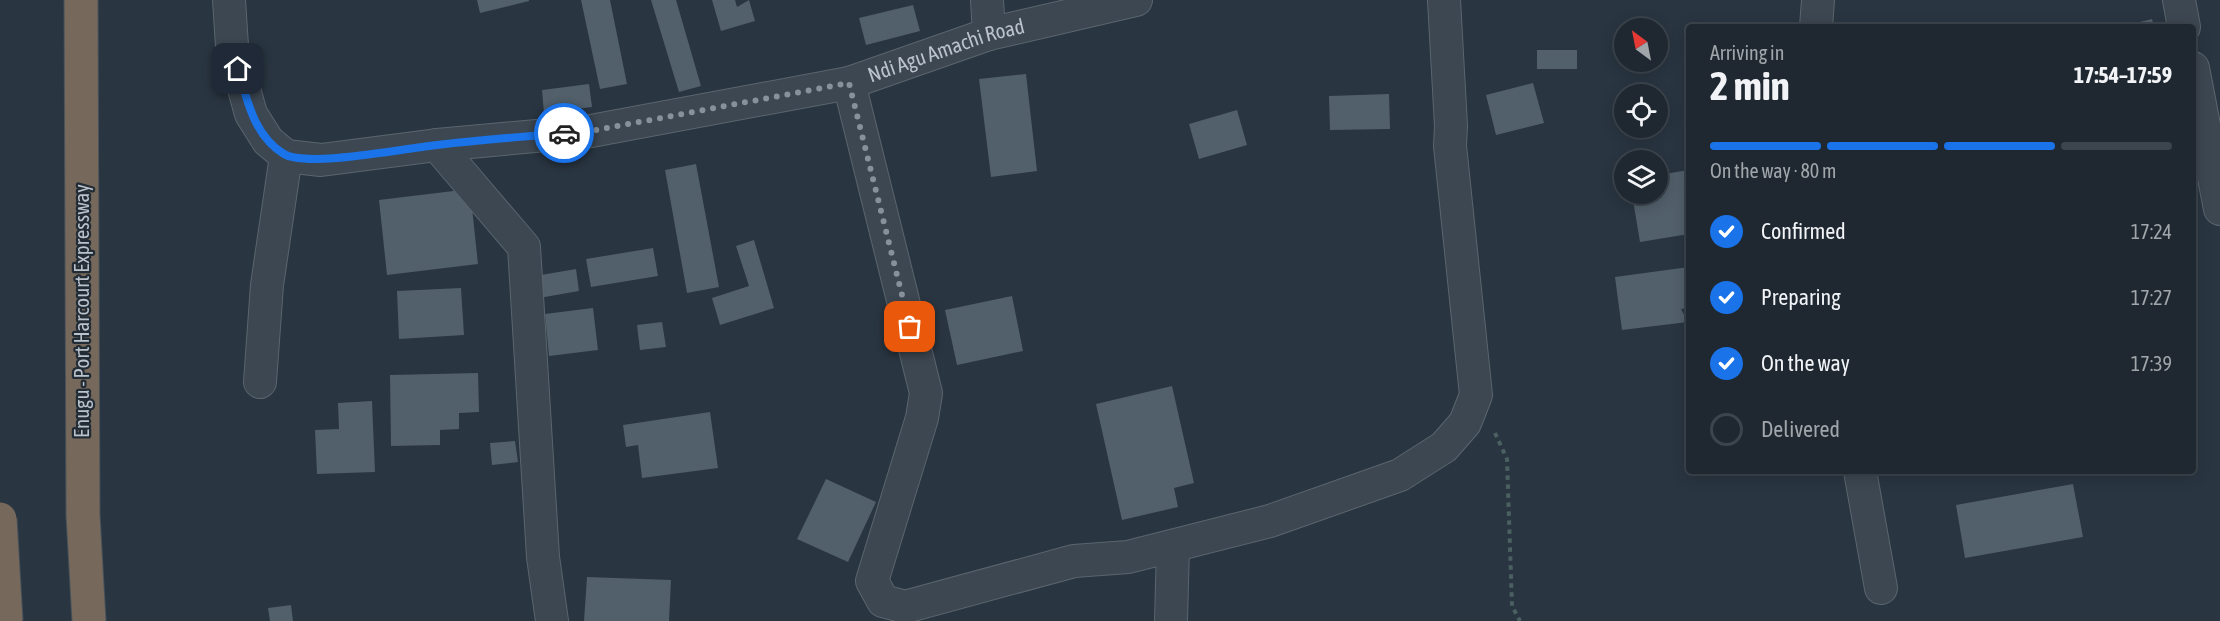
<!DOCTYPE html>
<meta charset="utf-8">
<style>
:root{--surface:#1f2831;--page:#2c343d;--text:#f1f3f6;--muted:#a1a6ab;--line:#3c444d;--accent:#1a73e8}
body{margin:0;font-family:"Asap Condensed",sans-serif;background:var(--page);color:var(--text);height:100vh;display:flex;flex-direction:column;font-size:22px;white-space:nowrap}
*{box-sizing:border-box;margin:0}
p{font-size:20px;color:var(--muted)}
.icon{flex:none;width:33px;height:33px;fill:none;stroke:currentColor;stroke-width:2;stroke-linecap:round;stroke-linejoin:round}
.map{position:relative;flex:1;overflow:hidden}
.drawer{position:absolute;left:1686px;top:24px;width:510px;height:450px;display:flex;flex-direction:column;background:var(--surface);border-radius:6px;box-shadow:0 3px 15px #0003,0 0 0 2px var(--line)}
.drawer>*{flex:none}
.needle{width:39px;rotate:328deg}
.fabs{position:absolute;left:1614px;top:18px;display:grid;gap:12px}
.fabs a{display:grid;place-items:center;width:54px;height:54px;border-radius:50%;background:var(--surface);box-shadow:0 3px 15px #0003,0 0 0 2px var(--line);font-size:30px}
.pin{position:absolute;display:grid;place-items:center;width:51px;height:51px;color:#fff;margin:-26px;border-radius:12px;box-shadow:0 3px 9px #0006}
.courier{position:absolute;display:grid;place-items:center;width:60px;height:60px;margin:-30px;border:4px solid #1a73e8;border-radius:50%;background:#fff;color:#222;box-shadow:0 2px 8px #0007}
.headline em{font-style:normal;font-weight:700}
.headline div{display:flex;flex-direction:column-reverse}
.headline{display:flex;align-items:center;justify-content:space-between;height:102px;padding:0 24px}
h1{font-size:39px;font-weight:700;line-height:45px}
.bar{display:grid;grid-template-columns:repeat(4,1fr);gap:9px 6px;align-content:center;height:72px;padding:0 24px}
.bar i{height:8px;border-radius:4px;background:var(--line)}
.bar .current{background:var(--accent)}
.bar p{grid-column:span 4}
ol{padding:0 24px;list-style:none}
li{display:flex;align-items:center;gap:18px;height:66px}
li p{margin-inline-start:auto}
li .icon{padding:6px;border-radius:50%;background:var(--accent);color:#fff;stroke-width:4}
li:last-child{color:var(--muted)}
li i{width:33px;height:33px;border:3px solid var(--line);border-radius:50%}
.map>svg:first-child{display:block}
.building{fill:#52606b}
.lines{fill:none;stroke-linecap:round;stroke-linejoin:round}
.street-casing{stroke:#5b656e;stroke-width:34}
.highway-casing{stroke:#48525b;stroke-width:35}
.path{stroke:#4b6060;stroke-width:4;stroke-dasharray:4.5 4.5;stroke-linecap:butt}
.street{stroke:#3d4751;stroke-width:32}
.highway{stroke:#76695b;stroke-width:33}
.rail{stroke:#5f6b77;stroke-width:4.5;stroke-dasharray:6 6;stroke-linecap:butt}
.highway-bridge-casing{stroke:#48525b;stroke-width:35;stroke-linecap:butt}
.highway-bridge{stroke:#76695b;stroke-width:33}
.done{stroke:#87919b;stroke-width:6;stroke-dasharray:0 10.8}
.route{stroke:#1a73e8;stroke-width:8}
.labels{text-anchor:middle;stroke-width:4.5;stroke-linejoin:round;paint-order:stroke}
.street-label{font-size:21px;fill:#bac2cb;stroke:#222c36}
</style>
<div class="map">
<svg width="2220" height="621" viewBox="0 0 2220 621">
<rect width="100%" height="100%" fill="#293541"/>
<!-- building -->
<g class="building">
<path d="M477 0H529V1L480 13Z"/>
<path d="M581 0H610L627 84 600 89Z"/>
<path d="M651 0H676L701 86 679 92Z"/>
<path d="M712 0H735L737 7 749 0 755 21 721 31Z"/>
<path d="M913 5 920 31 866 45 859 18Z"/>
<path d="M2152 19 2154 27H2124V26Z"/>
<rect x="1537" y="50" width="40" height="19"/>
<path d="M1026 74 1037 171 991 177 979 79Z"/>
<path d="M1533 83 1544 123 1496 135 1486 95Z"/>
<path d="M589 84 592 107 544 113 542 90Z"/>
<path d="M1389 94 1390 129 1330 130 1329 96Z"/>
<path d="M1237 110 1247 145 1199 159 1189 124Z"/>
<path d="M696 164 719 287 687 293 665 170Z"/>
<path d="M1689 170V234L1640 242 1632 194H1658V175Z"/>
<path d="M470 189 478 264 387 275 379 200Z"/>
<path d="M754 240 774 308 720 325 712 298 749 286 736 246Z"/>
<path d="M653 248 658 276 591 287 586 259Z"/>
<path d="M1689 267V308L1681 309 1688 322 1622 330 1615 277Z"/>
<path d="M576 269 579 291 539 298 535 276Z"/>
<path d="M461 288 464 335 399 339 397 291Z"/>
<path d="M1012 296 1023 351 957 365 945 310Z"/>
<path d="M593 308 598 350 549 356 545 314Z"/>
<path d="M662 322 666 347 640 350 637 325Z"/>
<path d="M478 373 479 412 459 413V429L440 430V445L391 446 390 375Z"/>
<path d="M1172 386 1194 483 1174 488 1178 507 1122 520 1096 404Z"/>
<path d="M372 401 375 472 317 474 315 430 339 429 338 403Z"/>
<path d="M710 412 718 468 642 478 638 445 626 447 623 425Z"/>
<path d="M515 441 518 462 492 465 490 443Z"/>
<path d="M826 479 876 502 848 562 797 539Z"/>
<path d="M2073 484 2083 537 1965 558 1956 505Z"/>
<path d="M587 577 671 580 669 621H584Z"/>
<path d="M291 605 293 621H270L268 608Z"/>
</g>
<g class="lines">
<!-- street casing -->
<g class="street-casing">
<g id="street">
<path id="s1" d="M229 0 232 46 251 114 268 141 286 156 321 160 437 145 591 131 849 83 989 34 1136 0"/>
<path d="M987 0 989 34"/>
<path d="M2179 0 2184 27"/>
<path d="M1816 27 1818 0"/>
<path d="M2193 68 2220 209"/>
<path d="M849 83 926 393 922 418 872 581 883 601 905 607 1074 561 1128 557 1270 521 1400 475 1444 447 1465 423 1476 395 1450 146 1451 126 1444 0"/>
<path d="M437 145 524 247 543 557 552 621"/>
<path d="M260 382 267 285 286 156"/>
<path d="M1860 471 1881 588"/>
<path d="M1171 621 1173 546"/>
</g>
</g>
<!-- highway casing -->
<g class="highway-casing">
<path id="highway" d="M81 0 83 515 89 621"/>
</g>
<!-- path -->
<path class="path" d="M1495 433 1507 459 1512 606 1520 621"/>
<!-- street -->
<use href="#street" class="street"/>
<!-- highway -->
<use href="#highway" class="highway"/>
<!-- rail -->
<path class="rail" d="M0 615 20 621"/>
<!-- highway-bridge casing -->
<g class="highway-bridge-casing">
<path id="highway-bridge" d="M0 519 6 621"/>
</g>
<!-- highway-bridge -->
<use href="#highway-bridge" class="highway-bridge"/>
</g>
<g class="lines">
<!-- done -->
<path class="done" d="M564 133 591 131 849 83 910 327"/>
<!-- route -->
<path class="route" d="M238 69C247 100 254 136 284 154 307 168 407 148 437 145 479 140 522 137 564 133"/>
</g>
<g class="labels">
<!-- street labels -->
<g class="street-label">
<text dy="7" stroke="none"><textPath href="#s1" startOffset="844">Ndi Agu Amachi Road</textPath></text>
<text transform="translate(82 311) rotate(-90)" y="7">Enugu - Port Harcourt Expressway</text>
</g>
</g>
</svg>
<div class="fabs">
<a><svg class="needle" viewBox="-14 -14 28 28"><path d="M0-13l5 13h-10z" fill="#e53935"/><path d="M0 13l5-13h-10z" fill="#a1a6ab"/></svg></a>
<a><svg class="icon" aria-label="locate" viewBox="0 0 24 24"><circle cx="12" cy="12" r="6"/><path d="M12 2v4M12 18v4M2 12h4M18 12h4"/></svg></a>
<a><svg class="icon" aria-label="layers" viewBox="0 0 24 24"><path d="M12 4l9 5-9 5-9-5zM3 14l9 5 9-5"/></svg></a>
</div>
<div class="pin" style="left:910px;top:327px;background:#ea580c"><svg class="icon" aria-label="bag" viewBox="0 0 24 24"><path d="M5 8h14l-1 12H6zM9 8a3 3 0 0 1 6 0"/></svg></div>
<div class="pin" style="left:238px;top:69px;background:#1f2937"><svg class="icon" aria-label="home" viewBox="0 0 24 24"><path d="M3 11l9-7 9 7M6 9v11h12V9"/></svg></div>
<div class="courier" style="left:564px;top:133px"><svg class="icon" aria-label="car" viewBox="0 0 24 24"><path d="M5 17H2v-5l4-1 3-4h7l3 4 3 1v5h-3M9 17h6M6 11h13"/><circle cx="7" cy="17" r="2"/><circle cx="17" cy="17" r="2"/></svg></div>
<section class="drawer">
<div class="headline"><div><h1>2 min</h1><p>Arriving in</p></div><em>17:54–17:59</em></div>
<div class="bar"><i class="current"></i><i class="current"></i><i class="current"></i><i></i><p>On the way · 80 m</p></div>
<ol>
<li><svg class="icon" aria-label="check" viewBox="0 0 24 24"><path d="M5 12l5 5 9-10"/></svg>Confirmed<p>17:24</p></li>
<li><svg class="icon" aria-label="check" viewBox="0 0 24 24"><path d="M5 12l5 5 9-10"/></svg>Preparing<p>17:27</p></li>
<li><svg class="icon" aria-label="check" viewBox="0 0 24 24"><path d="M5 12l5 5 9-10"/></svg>On the way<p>17:39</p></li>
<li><i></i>Delivered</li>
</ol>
</section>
</div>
